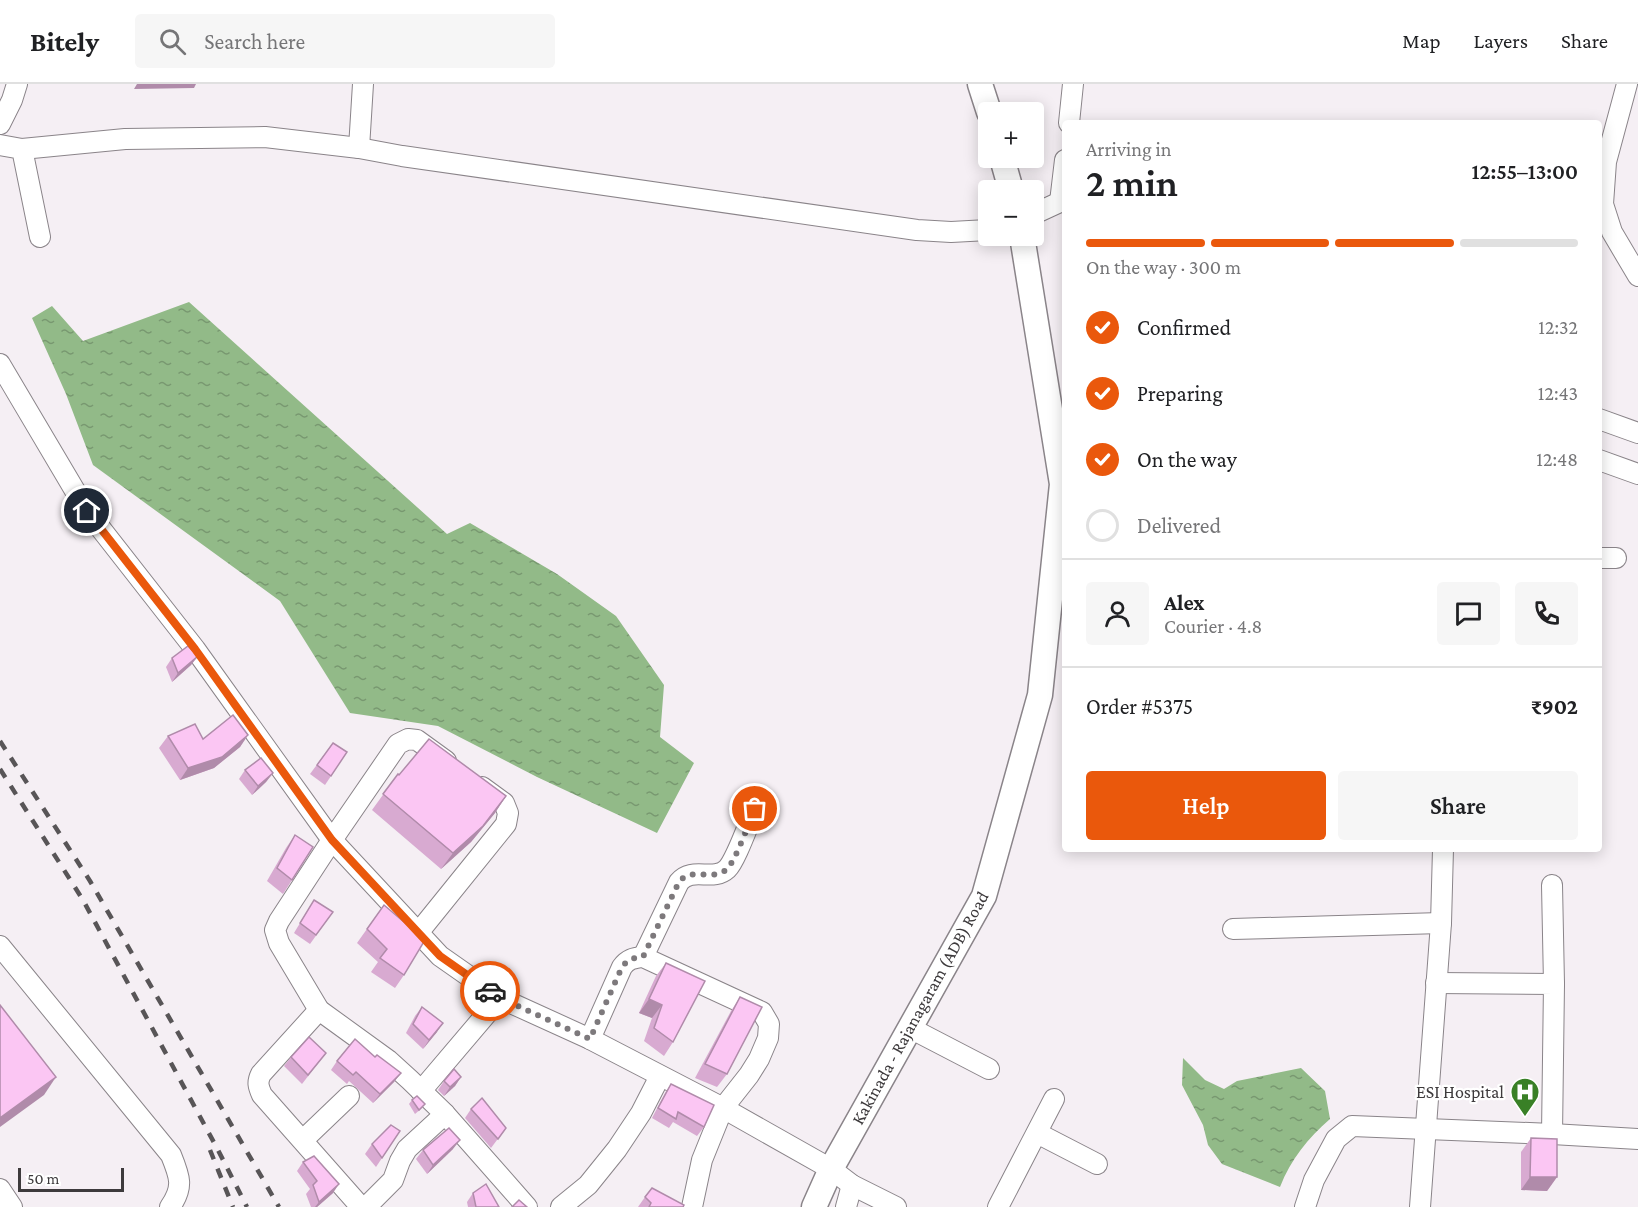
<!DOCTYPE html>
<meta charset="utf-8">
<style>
:root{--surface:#fff;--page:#f6f6f6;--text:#202124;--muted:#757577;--line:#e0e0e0;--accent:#ea580c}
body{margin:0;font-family:"Crimson Pro",serif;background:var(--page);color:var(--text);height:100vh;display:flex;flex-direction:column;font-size:22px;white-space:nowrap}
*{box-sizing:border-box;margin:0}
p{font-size:20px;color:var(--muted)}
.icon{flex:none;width:33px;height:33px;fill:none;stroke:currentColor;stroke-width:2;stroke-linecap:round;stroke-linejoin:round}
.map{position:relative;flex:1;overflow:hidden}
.panel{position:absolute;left:1062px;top:36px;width:540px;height:732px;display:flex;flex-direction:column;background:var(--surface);border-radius:6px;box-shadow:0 3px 15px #0003}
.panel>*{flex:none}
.controls{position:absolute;left:978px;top:18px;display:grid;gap:12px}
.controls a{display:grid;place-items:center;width:66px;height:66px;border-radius:6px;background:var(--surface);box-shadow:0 3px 15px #0003;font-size:30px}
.scale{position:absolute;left:18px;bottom:15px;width:106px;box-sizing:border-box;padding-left:6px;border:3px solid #3d3a3c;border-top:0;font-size:16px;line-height:21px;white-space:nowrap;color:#3d3a3c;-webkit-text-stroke:4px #fff;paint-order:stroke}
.pin{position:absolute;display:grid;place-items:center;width:51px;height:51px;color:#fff;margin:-26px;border:3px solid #fff;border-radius:50%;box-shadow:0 2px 6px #0007}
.courier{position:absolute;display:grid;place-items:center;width:60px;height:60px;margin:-30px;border:4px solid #ea580c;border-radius:50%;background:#fff;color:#222;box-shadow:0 2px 8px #0007}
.headline em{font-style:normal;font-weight:600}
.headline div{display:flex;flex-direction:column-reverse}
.headline{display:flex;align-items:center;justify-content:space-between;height:102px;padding:0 24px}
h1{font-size:39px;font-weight:600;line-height:45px}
.bar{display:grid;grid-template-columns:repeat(4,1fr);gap:9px 6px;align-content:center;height:72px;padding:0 24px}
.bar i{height:8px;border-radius:4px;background:var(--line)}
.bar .on{background:var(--accent)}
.bar p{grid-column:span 4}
.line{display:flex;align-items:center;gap:15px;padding:0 24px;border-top:2px solid var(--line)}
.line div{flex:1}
.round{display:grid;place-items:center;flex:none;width:63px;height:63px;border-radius:6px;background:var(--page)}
ol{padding:0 24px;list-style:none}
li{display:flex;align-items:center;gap:18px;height:66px}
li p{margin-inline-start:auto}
li .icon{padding:6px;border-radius:50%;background:var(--accent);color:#fff;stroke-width:4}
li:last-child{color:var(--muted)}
li i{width:33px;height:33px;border:3px solid var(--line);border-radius:50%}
.button{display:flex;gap:12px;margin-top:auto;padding:12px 24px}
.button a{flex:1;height:69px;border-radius:6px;background:var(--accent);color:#fff;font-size:24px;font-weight:600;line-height:69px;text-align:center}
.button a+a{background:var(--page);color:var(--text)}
header{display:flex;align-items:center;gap:36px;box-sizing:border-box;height:84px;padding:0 30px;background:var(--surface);border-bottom:2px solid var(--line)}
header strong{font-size:28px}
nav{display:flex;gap:33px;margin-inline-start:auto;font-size:21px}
.search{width:420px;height:54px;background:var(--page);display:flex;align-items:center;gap:15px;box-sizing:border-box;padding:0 21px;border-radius:6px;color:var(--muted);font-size:22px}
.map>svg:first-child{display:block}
.water{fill:url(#water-ripples)}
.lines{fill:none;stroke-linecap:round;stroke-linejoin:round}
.minor-casing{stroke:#8a8489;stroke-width:22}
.major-casing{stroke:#8a8489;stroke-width:27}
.minor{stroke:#fff;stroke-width:20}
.major{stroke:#fff;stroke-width:24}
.rail{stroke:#585557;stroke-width:4.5;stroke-dasharray:10 10;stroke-linecap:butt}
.wall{fill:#d8aad1}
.shaded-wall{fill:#b08baa}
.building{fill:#fbc6f3;stroke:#b08baa;stroke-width:1.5}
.done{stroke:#7d797c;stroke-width:6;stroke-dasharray:0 10.8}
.route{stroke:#ea580c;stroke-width:8}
.labels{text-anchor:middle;stroke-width:4.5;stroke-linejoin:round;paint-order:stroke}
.street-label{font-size:18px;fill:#3d3a3c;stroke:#fff}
.poi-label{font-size:18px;fill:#3d3a3c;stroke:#fff;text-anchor:end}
</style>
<header>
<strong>Bitely</strong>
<div class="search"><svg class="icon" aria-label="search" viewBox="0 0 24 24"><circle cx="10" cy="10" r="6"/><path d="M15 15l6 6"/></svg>Search here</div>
<nav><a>Map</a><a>Layers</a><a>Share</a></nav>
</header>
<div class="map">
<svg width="1638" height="1123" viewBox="0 0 1638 1123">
<defs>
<pattern id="water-ripples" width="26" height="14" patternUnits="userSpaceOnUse" patternTransform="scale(1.5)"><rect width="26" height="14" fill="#92ba88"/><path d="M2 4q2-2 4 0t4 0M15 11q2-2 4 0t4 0" fill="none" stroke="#789870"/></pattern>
</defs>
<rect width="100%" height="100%" fill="#f5eff4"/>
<!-- water -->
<g class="water">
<path d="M189 218 447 450 470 439 557 490 616 532 664 601 660 653 694 679 657 749 537 693 438 642 350 629 280 517 93 381 66 310 32 234 52 222 83 257Z"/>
<path d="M1183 974 1205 996 1224 1005 1237 997 1301 984 1325 1007 1330 1035C1308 1054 1291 1075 1280 1103L1222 1080 1208 1061 1203 1041 1182 1001Z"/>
</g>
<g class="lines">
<!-- minor casing -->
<g class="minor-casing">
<g id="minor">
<path d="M1627 0 1606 78 1603 120 1612 148 1638 192"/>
<path d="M1069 39 1073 0"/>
<path d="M0 40 12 16 17 0"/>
<path d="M0 61 22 65 40 153"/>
<path d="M359 64 363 0"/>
<path d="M22 65 125 55 265 53 359 64 402 72 917 146 951 148 988 146"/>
<path d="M1060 118 1065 76"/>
<path d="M1034 130 1060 118 1065 117"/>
<path d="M0 280 87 427 195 565 332 756 440 872 500 914 590 955 723 1024 831 1085 852 1101 896 1123"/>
<path d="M1599 335 1638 349"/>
<path d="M1599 376 1638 390"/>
<path d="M1599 474H1616"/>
<path d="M446 677 417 656 408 655 398 660 332 756 279 837 275 846 279 859 319 926 388 976 410 996 445 1030 527 1123"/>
<path d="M1552 801 1554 900"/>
<path d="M1233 845 1441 839"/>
<path d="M418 849 506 740 508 729 504 719 482 703"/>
<path d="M0 862 171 1071C180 1093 184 1103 170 1123"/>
<path d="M643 873 679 798C692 782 713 798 727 785 736 776 749 738 755 725"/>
<path d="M1436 899 1554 900 1552 1050"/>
<path d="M319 926 261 990C257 998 258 1002 262 1011L361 1123"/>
<path d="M910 944 989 985"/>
<path d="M590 955 622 883C628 875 633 874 643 873L762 928 769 940 768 954 759 975 749 991 723 1024 702 1076 692 1123"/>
<path d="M421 1007 500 914"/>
<path d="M1037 1049 1097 1080"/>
<path d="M303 1056 349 1012"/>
<path d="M0 1105 12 1123"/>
<path d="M366 1123 393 1096 400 1077 407 1065 445 1030"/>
<path d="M561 1123 588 1101 617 1065 641 1029 660 992"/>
<path d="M846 1123 852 1101"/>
<path d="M998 1123 1054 1015"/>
<path d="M1305 1123 1314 1096 1336 1055 1352 1042 1552 1050 1638 1055"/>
<path d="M1420 1123 1441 839 1443 765"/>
</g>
</g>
<!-- major casing -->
<g class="major-casing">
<g id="major">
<path d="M980 0 989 28"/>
<path d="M1002 74 1011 106"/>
<path d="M814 1123 831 1085 984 812 1040 611 1062 400 1022 152"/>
</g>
</g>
<!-- minor -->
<use href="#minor" class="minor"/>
<!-- major -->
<use href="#major" class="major"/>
<!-- rail -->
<g class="rail">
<path d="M0 657 90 797 279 1123"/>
<path d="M0 685 83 816 218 1066 247 1123"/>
<path d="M210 1066 233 1123"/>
</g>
</g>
<!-- wall -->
<g class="wall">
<path d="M198 572 191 581 172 598 166 583 172 574Z"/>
<path d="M248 651 240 663 214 684 180 696 159 664 168 652 203 655Z"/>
<path d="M333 659 331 692 325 701 310 690Z"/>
<path d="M245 686 273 689 266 698 252 711 239 695Z"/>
<path d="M398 690 399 691 506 712 495 729 471 758 441 785 372 726Z"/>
<path d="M295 751 292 796 283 810 267 797 286 764Z"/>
<path d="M314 816 333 828 310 860 294 849Z"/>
<path d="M384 821 404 891 395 904 371 888 378 878 357 859Z"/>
<path d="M666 879 673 958 664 972 644 957 652 934 639 929 656 892Z"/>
<path d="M740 913 727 990 717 1003 695 994 731 927Z"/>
<path d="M422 923 437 948 423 965 406 949 415 932Z"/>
<path d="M326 969 302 1000 284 982 291 973Z"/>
<path d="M375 973 401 989 394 998 373 1019 349 997 347 1000 331 986 337 977Z"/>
<path d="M461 993 455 1002 444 1012 438 1006 444 997Z"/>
<path d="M671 1000 704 1043 697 1052 673 1038 669 1044 652 1034 665 1009Z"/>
<path d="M412 1016 422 1024 415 1030 409 1020Z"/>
<path d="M471 1025 506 1044 491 1064 465 1034Z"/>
<path d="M400 1047 376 1083 365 1070 372 1060Z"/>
<path d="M1531 1054 1557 1093 1547 1107 1521 1106V1068Z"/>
<path d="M453 1065 427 1090 416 1075 423 1066Z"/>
<path d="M303 1078 333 1109 317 1123H311L306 1110 310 1105 297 1087Z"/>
<path d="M473 1109 499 1123H468L467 1118Z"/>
<path d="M645 1113 683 1123H638Z"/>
</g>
<!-- shaded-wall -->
<g class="shaded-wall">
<path d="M137 0H196L194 4 134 5Z"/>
<path d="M198 572 191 581 172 598 178 589Z"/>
<path d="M248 651 240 663 214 684 180 696 188 684Z"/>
<path d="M273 689 266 698 252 711 258 702Z"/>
<path d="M506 712 495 729 471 758 441 785 453 769Z"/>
<path d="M649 915 662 921 652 934 639 929Z"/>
<path d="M443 939 437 948 423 965 429 956Z"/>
<path d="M401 989 394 998 373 1019 380 1010Z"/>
<path d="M56 993 44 1011 0 1043V1034Z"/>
<path d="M461 993 455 1002 444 1012 450 1003Z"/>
<path d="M460 1056 453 1065 427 1090 433 1081Z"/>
<path d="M1530 1093H1557L1547 1107 1521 1106Z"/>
<path d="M339 1100 333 1109 317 1123H315L319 1118Z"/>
</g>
<!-- building -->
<g class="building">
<path d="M188 562 198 572 178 589 172 574Z"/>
<path d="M233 631 248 651 222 673 188 684 168 652 195 640 203 655Z"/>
<path d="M429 655 506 712 483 742 453 769 383 710 398 690 399 691Z"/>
<path d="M333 659 347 668 331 692 317 681Z"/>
<path d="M261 674 273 689 258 702 245 686Z"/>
<path d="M295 751 313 763 292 796 277 784Z"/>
<path d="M314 816 333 828 316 851 300 839Z"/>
<path d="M384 821 425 856 404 891 380 874 387 865 367 845Z"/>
<path d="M666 879 705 897 673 958 654 944 662 921 649 915Z"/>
<path d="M740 913 762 923 727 990 705 980Z"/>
<path d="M0 921 56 993 0 1034Z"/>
<path d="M422 923 443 939 429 956 413 940Z"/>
<path d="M309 953 326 969 308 991 291 973Z"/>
<path d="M355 955 375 973 377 971 401 989 380 1010 356 988 353 991 337 977Z"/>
<path d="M454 985 461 993 450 1003 444 997Z"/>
<path d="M671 1000 714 1021 704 1043 678 1028 676 1035 658 1024Z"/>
<path d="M417 1012 425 1020 419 1026 412 1016Z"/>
<path d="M482 1014 506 1044 498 1055 471 1025Z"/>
<path d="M391 1041 400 1047 382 1074 372 1060Z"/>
<path d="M449 1044 460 1056 433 1081 423 1066Z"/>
<path d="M1531 1054 1557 1055V1093H1530Z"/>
<path d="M314 1072 339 1100 319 1118 313 1101 317 1097 303 1078Z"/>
<path d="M486 1100 499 1123H476L473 1109Z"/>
<path d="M652 1104 684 1121 683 1123H649L651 1119 645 1113Z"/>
<path d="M519 1116 527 1123H512Z"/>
</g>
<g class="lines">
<!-- done -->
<path class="done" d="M490 907 500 914 590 955 622 883C628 875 633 874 643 873L679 798C692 782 713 798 727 785 736 776 749 738 755 725"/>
<!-- route -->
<path class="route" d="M87 427 195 565 332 756 440 872 490 907"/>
</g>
<!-- icons -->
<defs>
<g id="hospital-pin" transform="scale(1.5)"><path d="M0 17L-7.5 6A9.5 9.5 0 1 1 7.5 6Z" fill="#398026" stroke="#fff"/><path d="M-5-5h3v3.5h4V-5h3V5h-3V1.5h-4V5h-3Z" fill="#fff"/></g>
</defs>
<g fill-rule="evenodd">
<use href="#hospital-pin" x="1525" y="1008"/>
</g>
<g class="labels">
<!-- street labels -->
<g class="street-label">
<text transform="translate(920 924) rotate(-61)" y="6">Kakinada - Rajanagaram (ADB) Road</text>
</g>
<!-- poi labels -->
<g class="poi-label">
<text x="1504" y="1014">ESI Hospital</text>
</g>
</g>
</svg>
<div class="controls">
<a>+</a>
<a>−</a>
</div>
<div class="scale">50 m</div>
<div class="pin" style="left:755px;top:725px;background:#ea580c"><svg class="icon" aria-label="bag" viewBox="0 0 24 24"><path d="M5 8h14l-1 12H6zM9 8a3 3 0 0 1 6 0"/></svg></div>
<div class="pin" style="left:87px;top:427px;background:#1f2937"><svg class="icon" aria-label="home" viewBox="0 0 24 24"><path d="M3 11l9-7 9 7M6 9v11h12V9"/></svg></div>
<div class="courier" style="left:490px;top:907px"><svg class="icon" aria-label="car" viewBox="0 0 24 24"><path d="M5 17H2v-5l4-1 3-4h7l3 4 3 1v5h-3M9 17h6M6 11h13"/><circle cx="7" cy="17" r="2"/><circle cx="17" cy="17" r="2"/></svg></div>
<section class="panel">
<div class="headline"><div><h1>2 min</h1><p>Arriving in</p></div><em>12:55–13:00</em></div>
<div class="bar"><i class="on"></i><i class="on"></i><i class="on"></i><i></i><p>On the way · 300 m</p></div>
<ol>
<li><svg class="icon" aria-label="check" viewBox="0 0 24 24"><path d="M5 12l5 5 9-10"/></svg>Confirmed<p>12:32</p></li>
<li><svg class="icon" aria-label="check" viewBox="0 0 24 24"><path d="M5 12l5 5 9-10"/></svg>Preparing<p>12:43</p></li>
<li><svg class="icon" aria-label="check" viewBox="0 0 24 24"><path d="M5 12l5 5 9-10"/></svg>On the way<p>12:48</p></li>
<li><i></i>Delivered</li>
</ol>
<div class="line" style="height:108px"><a class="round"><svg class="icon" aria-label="person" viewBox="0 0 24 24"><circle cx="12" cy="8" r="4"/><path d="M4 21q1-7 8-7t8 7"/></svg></a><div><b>Alex</b><p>Courier · 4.8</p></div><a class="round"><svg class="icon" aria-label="chat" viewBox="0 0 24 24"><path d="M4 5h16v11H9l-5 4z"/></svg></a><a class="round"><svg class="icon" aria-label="phone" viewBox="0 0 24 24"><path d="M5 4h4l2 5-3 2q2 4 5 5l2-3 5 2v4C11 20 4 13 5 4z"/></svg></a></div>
<div class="line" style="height:78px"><div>Order #5375</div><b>₹902</b></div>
<div class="button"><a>Help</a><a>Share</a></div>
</section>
</div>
